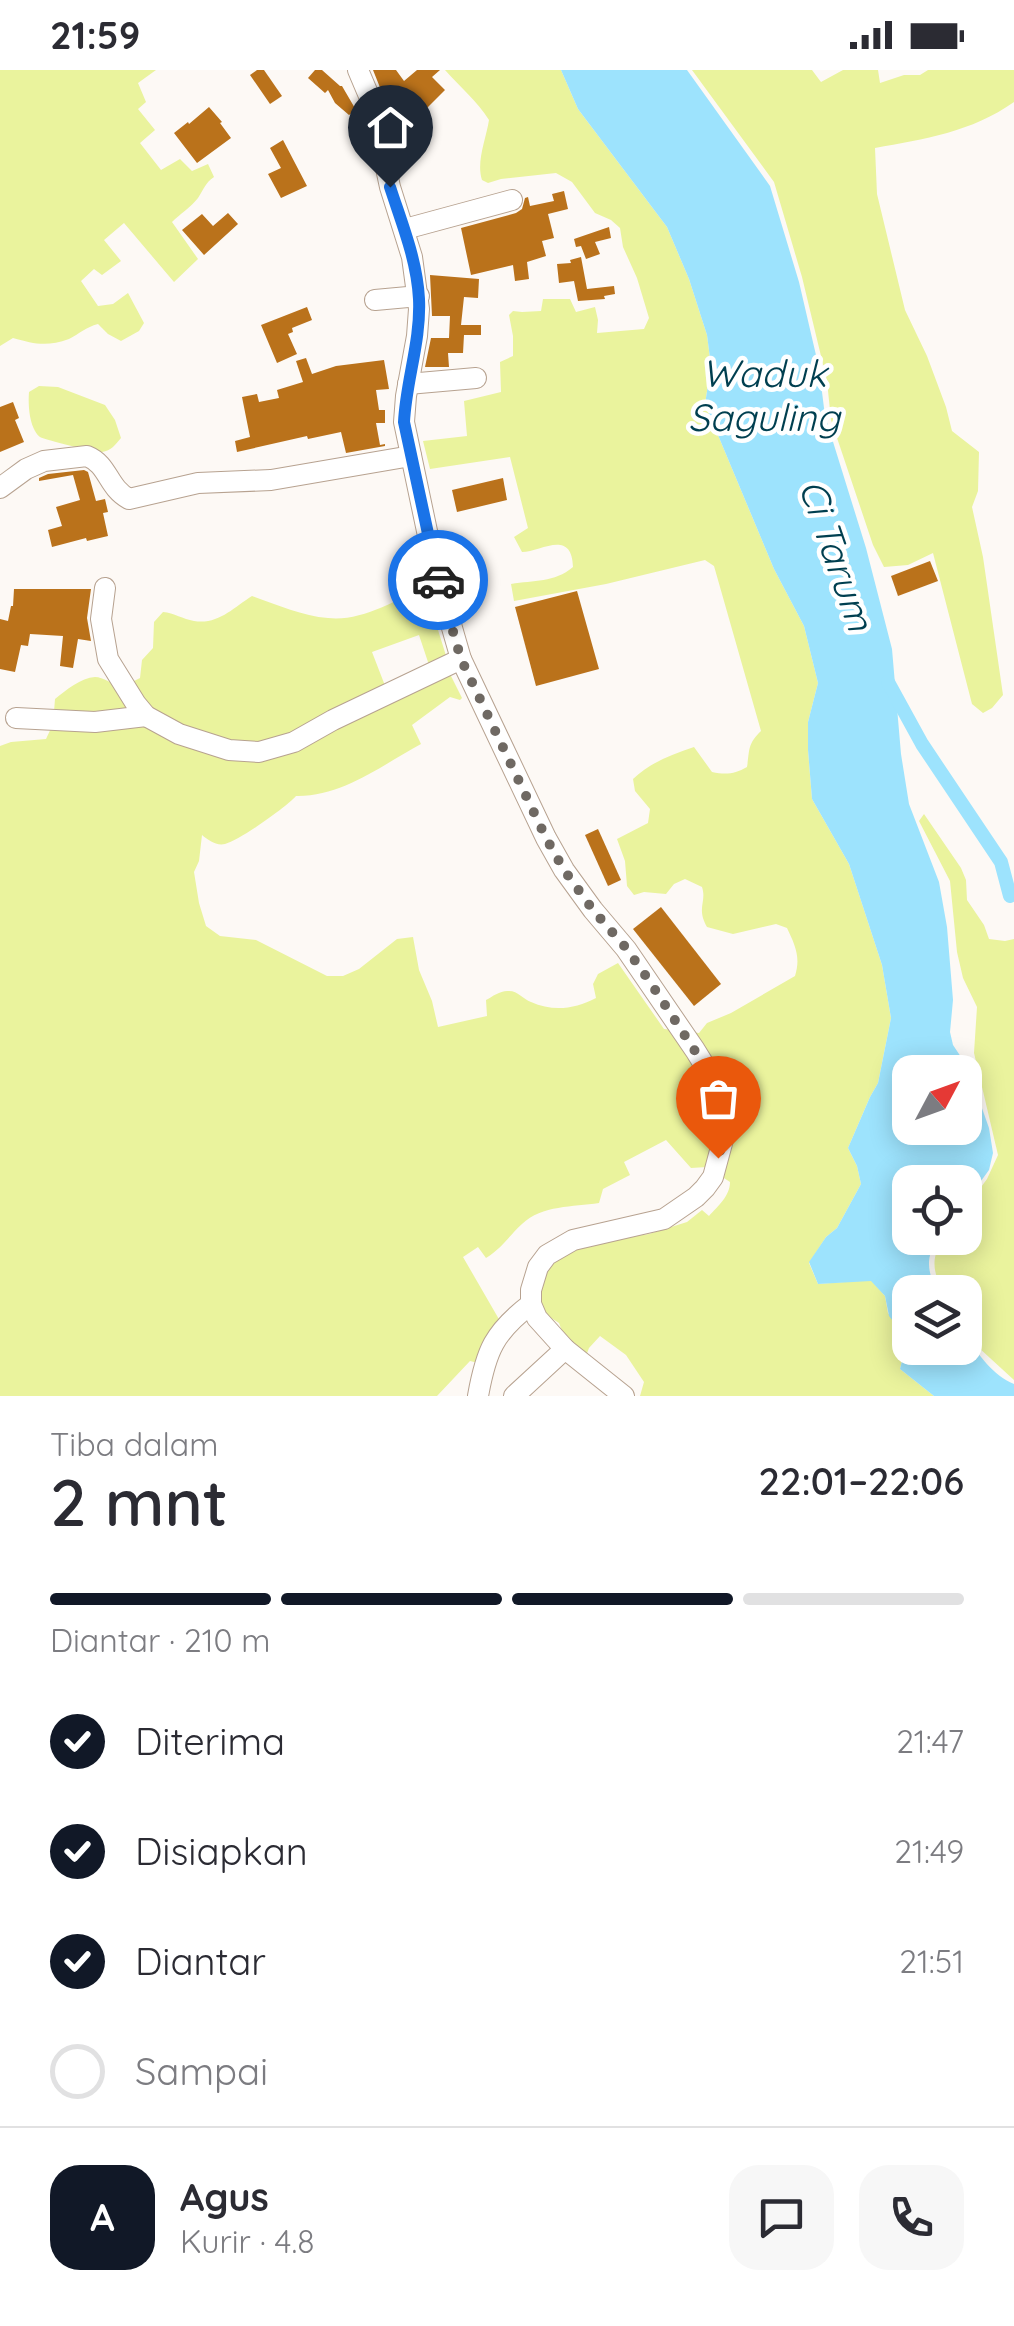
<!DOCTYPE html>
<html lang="id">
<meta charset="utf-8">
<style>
:root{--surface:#fff;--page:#f7f7f7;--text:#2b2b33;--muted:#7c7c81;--line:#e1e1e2;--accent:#111827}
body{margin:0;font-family:Quicksand,sans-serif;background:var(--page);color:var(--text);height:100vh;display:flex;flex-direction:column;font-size:38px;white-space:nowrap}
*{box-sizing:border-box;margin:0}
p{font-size:32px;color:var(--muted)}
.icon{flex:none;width:55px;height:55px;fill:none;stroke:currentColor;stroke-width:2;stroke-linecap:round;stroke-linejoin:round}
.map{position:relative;height:1326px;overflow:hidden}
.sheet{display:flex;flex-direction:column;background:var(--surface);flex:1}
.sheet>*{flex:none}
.needle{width:65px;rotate:49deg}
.tools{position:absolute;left:892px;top:985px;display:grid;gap:20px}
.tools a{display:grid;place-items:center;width:90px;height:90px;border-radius:20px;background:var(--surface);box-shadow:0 5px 25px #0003;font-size:50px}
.pin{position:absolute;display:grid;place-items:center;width:85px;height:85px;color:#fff;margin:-102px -42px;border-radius:50% 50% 50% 0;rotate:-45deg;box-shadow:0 0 10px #0007}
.pin .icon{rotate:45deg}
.courier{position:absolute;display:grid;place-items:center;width:100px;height:100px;margin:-50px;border:8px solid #1a73e8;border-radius:50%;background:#fff;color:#222;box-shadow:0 2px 12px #0007}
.head em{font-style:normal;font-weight:600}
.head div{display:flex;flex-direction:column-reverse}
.head{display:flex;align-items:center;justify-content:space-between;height:170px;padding:0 50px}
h1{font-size:65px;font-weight:600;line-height:75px}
.bar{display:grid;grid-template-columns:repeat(4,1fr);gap:15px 10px;align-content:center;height:120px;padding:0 50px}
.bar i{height:12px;border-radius:8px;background:var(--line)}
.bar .active{background:var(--accent)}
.bar p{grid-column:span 4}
.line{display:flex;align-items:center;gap:25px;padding:0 50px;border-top:2px solid var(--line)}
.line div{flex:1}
.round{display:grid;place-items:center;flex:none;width:105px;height:105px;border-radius:30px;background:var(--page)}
ol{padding:0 50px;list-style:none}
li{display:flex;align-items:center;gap:30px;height:110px}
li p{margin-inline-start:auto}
li .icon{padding:10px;border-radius:50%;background:var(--accent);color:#fff;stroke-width:4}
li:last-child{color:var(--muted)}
li i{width:55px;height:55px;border:5px solid var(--line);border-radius:50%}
.status{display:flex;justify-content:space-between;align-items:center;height:70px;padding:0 50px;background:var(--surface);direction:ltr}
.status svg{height:28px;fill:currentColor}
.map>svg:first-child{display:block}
.green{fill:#eaf39d}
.water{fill:#9de3fd;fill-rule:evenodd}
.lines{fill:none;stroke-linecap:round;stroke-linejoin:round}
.canal{stroke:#9de3fd;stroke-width:14}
.building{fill:#ba721b}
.minor-casing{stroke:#b7a290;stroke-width:22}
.minor{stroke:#fff;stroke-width:20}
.done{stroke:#6f6963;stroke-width:10;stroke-dasharray:0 18}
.route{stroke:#1a73e8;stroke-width:12}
.labels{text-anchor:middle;stroke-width:9;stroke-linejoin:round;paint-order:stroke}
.water-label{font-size:38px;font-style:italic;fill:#003f50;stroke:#fff}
</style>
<div class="status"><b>21:59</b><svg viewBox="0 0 49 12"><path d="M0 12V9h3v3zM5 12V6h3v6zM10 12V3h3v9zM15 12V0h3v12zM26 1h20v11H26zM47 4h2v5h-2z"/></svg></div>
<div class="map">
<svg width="1014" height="1326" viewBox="0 0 1014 1326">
<rect width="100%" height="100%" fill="#fdf9f5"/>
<!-- green -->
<g class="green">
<path d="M0 0H156L138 13 146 32 138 39 155 60 140 73 161 100 180 89 192 101 208 94 214 107C205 113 204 119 198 128 191 137 180 144 172 152L198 189 174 212 124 153 104 170 121 191 102 205 94 199 81 211 98 236 113 234 128 223 144 253 139 261 121 271 108 264 98 254C86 257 79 264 69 269 47 277 34 274 13 268L0 276Z"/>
<path d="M445 0H561L578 39 667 157 689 209 707 265 711 296 705 334 774 499 804 556 818 613 808 652V680L812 729 849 794 882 895 891 948 878 1013 870 1027 848 1078 857 1096 861 1114 837 1158 826 1167 809 1193 818 1214 871 1210 885 1226 888 1243 901 1261 903 1287 900 1299 934 1326H640L644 1312 626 1285 600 1266 589 1278 586 1286 565 1269 559 1253 545 1244 540 1227 546 1198 574 1176 649 1164 687 1152 702 1140 709 1146C718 1136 730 1126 730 1112L707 1097 691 1098 666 1070 624 1092 630 1105 603 1119 599 1133C573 1137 542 1135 522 1154 508 1167 503 1177 486 1188L478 1177 463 1187 500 1251 478 1293 470 1291 437 1326H0V676L11 672 46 669 53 654 55 629C66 620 81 608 95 607 103 607 113 614 120 618L140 608 142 590 153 578 154 552 163 542C174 543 183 549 194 551 218 555 233 538 252 526 276 534 302 546 328 548 359 552 398 531 424 515L448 592 430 598 419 565 372 582 389 626 449 602 462 628 460 630 450 627 412 655 421 674C382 695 342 727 296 726 285 738 240 770 225 774 216 776 208 770 202 765L199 791 194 802 199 833 206 856 220 866 256 870 327 906H343L359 899 397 869 413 867 419 900 432 931 438 957 487 946 486 930C493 926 501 920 509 921 518 921 523 929 531 932 553 942 575 939 596 928L593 914 598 904 618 893 664 959 699 963 707 953 731 943 795 906C801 887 795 875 787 858L776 854 733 864 707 857C696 838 707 832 702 817L685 809 674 814 666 824 644 822 634 825 627 816 625 791 617 769 648 753 650 739 635 721 633 709C651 692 671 685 694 677L712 702C726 705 735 704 747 697 750 679 747 675 761 661L714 496 705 490 606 514 514 531 511 514C534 510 554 513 573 497 572 458 540 482 522 482L514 467 528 458 510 387 430 399 423 371 467 366 464 331 501 322 500 292 513 286V266L509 245 513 241 522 242 541 241 543 229H570L576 242 595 237 598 250 597 263 644 259 649 248 637 208 623 177 620 158 611 150 595 143 572 112 556 103 501 109 488 113 482 110C476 92 486 69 489 50 477 31 460 17 445 0Z"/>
<path d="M692 0H812L821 12 843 0H878L880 13 904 5H920L928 0H1014V32C972 62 924 69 875 78L877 124 905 240 927 286 946 337 952 361 979 382 978 421 972 437 983 487 1003 625 992 638 983 643 972 634 933 483 908 495 884 497 873 475 831 350 827 311 802 207 774 112Z"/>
<path d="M39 316 58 317 105 335 115 350 121 368C116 374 111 381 102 382 96 383 46 370 40 367 29 358 28 334 29 322Z"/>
<path d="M924 744 961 798 966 810 967 830 984 855 989 869 1005 871 1014 869V1310L978 1277 965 1256V1222H944C932 1202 931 1188 943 1168H965V1139L987 1109 998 1085 974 983 977 937 963 908 957 882 950 811 919 751Z"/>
</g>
<!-- water -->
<path class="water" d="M561 0H687L770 116 799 212 819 298 825 346 866 478 892 579 901 684 909 734 939 812 947 857 953 930 950 962 953 975 967 996 989 1058 993 1083 989 1100 965 1133V1112H910V1168H938C925 1188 927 1202 938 1222H910V1278H965V1266C978 1283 993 1306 1014 1314V1326H934L900 1299 903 1287 901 1261 889 1246 885 1226 871 1211 818 1214 809 1192 826 1167 837 1158 861 1114 857 1096 848 1078 870 1027 878 1013 891 948 882 895 849 794 812 729 808 680V652L818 613 804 556 774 499 705 334 711 296 707 265 689 209 667 157 578 39ZM910 1002H965V1058H910Z"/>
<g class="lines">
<!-- canal -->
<path class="canal" d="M888 612 922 674 1001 792 1010 826"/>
</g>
<!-- building -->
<g class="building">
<path d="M257 0H264L282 26 270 34 250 5Z"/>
<path d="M315 0H322L340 16H342L356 40 349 45 335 33 328 20 325 23 308 8Z"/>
<path d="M373 0H396L404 11 417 0H440L432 7 445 20 417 48 401 32 406 59 396 69 407 65 415 91 399 94 385 30Z"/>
<path d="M209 37 222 52 220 53 231 68 197 93 174 63 188 52 189 54Z"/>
<path d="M283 70 307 116 281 128 268 104 281 98 270 78Z"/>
<path d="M564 121 568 139 548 144 554 168 542 171 546 186 527 192 529 209 515 211 513 195 471 205 461 158 516 143 522 139 525 128 528 127 530 136 554 131 552 124Z"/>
<path d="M228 143 238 154 204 185 182 160 202 144 213 156Z"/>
<path d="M609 157 611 168 595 172 600 184 586 189 581 176 576 177 574 169Z"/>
<path d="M581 187 587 219 614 216 615 224 604 226 605 229 578 231 574 211 559 213 557 194 571 193 570 190Z"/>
<path d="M430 205 479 209 478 228 464 227 461 255H481V265H464L463 283H448L449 297H425L431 268H449L450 246H432Z"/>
<path d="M307 237 312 250 292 258 293 262 288 264 297 284 277 293 261 255Z"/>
<path d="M306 288 312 304 336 296 384 290 389 319 376 320 379 340H385V353H376L380 375 385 374V376L346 383 341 362 308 369 307 366 237 382 235 371 250 367 242 327 257 324 259 332 279 328 277 320 303 312 296 291Z"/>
<path d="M13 332 19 348 15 350 24 372 0 382V337Z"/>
<path d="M84 400 88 402 96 431 105 429 108 442 103 443 108 466 87 471 86 468 52 477 48 460 62 456 56 437 80 430 73 405 39 411V408L48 404Z"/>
<path d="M503 408 507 430 457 442 452 420Z"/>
<path d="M930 491 938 511 898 526 891 506Z"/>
<path d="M14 519H91L87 548 91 571 78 569 73 598 60 596 63 566 30 564 28 576 21 575 15 602 0 599V549L8 551 11 536H13Z"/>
<path d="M577 521 599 599 536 616 515 537Z"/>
<path d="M598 759 621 810 608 816 585 765Z"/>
<path d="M661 837 721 914 694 936 633 859Z"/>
</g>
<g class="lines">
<!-- minor casing -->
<g class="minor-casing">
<g id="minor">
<path d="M358 0 372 33 390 117 412 187 419 239 417 266 406 326 404 352 435 499 461 589 546 768 564 800 593 840 626 879 695 980 708 1001 724 1043V1066L713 1107 705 1118 696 1127 664 1149 573 1170 547 1185 538 1197 531 1220V1234L537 1248 565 1279 624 1326"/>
<path d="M405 159 512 130"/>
<path d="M375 230 419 226"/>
<path d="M408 314 476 308"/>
<path d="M0 418 26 399 44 391 87 386C109 395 107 417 129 429L198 413 271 410 411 386"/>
<path d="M105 518 101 549 108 589 136 634 146 646 179 664 229 680 259 682 294 672 333 650 461 589"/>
<path d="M16 648 95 652 146 646"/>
<path d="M478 1326C486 1281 494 1262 531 1234"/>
<path d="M514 1326 565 1279"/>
</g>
</g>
<!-- minor -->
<use href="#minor" class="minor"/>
</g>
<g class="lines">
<!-- done -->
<path class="done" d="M438 510 461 589 546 768 564 800 593 840 626 878 650 912 708 1001 724 1043V1066L718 1088"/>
<!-- route -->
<path class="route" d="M390 117C402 154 417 190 419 229 421 271 406 311 404 352L438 510"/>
</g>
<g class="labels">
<!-- water labels -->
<g class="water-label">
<text x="764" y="317">Waduk<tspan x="764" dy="44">Saguling</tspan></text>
<text transform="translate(836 485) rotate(71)" y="13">Ci Tarum</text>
</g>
</g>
</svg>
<div class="tools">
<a><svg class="needle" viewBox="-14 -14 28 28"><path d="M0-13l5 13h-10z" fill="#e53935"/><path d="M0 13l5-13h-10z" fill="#7c7c81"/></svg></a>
<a><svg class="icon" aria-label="locate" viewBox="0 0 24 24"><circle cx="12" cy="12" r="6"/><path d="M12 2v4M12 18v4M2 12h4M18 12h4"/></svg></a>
<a><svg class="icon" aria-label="layers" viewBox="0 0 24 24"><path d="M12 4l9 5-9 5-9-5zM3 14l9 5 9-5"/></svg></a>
</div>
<div class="pin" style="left:718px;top:1088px;background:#ea580c"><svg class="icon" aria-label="bag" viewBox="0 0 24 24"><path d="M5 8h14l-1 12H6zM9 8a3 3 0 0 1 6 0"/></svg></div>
<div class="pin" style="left:390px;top:117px;background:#1f2937"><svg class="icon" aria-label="home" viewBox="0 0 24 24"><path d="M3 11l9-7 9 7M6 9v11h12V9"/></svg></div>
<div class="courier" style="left:438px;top:510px"><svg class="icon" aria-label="car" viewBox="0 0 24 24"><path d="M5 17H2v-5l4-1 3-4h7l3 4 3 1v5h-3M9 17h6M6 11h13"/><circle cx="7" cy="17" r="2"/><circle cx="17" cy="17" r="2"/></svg></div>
</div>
<section class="sheet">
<div class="head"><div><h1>2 mnt</h1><p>Tiba dalam</p></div><em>22:01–22:06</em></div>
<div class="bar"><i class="active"></i><i class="active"></i><i class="active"></i><i></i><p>Diantar · 210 m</p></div>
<ol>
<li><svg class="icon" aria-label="check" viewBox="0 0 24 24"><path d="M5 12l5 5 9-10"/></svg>Diterima<p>21:47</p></li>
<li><svg class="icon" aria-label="check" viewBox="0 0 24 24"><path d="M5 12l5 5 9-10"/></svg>Disiapkan<p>21:49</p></li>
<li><svg class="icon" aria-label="check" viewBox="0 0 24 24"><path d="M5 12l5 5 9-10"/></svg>Diantar<p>21:51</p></li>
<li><i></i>Sampai</li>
</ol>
<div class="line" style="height:180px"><b class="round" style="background:var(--accent);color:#fff">A</b><div><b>Agus</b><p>Kurir · 4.8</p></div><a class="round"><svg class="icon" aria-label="chat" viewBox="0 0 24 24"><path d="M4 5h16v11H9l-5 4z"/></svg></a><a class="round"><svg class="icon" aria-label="phone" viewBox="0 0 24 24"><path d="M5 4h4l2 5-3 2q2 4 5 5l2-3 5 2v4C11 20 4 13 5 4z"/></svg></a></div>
</section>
